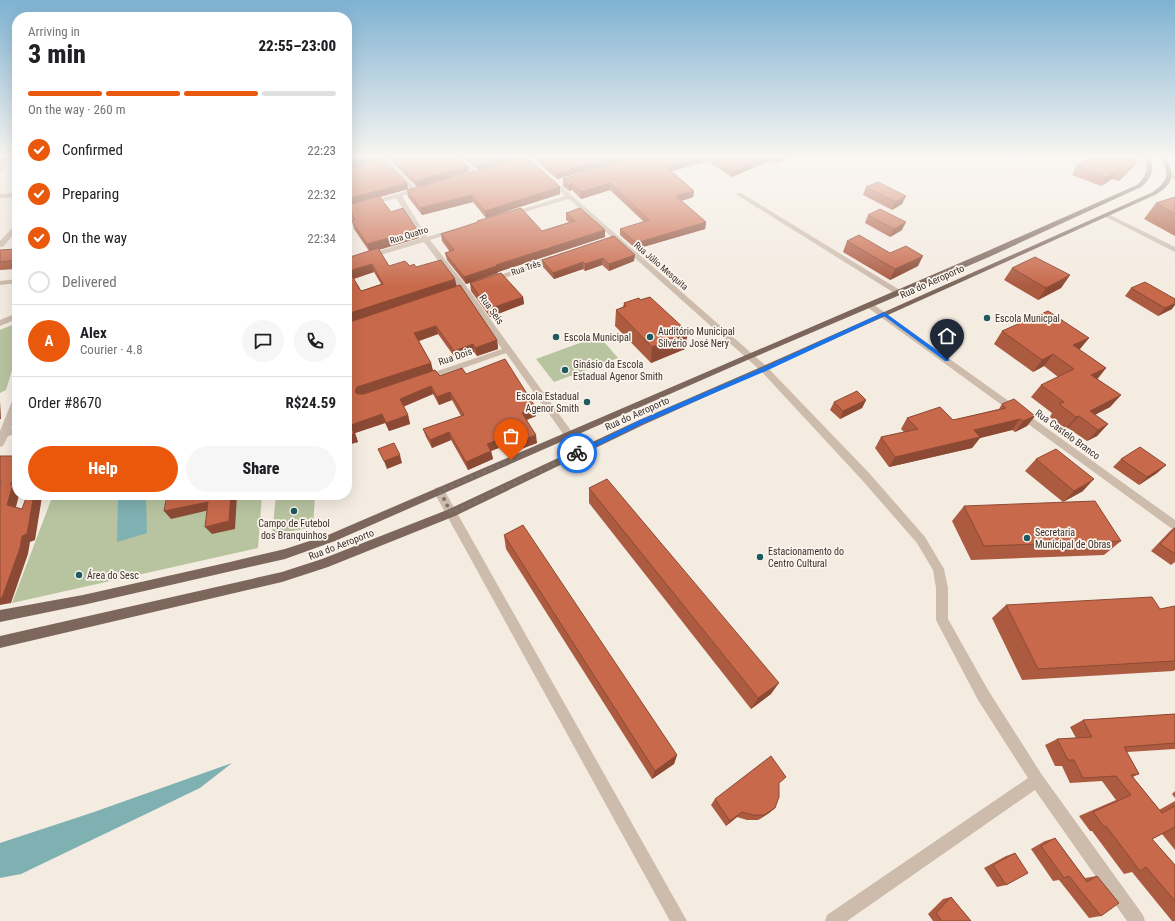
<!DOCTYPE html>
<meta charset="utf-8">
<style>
:root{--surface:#fff;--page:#f6f6f6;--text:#202124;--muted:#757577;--line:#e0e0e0;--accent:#ea580c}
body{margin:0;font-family:"Roboto Condensed",sans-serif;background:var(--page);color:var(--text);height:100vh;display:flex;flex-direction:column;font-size:15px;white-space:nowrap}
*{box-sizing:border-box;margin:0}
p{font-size:13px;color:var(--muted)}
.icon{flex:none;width:22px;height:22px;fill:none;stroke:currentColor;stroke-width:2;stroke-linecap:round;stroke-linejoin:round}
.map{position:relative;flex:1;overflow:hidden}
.drawer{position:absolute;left:12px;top:12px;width:340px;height:488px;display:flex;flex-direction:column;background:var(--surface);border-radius:16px;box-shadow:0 4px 16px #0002}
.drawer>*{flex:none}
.pin{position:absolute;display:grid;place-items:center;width:34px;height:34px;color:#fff;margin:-41px -17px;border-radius:50% 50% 50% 0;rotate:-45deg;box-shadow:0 0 4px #0007}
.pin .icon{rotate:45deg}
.courier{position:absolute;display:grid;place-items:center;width:40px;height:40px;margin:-20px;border:3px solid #1a73e8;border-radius:50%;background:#fff;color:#222;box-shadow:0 1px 5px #0007}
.head em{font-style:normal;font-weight:800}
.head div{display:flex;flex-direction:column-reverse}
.head{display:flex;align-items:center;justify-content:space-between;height:68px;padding:0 16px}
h1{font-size:26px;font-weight:800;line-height:30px}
.bar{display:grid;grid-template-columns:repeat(4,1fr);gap:6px 4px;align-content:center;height:48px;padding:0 16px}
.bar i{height:5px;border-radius:3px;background:var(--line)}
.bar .active{background:var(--accent)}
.bar p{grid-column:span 4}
.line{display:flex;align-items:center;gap:10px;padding:0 16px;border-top:1px solid var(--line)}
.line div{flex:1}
.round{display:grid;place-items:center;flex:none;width:42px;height:42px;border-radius:21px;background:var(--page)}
ol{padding:0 16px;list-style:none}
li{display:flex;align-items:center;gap:12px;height:44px}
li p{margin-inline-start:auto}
li .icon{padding:4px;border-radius:50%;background:var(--accent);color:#fff;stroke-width:4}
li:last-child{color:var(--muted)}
li i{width:22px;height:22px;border:2px solid var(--line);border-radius:50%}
.button{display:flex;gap:8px;margin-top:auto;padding:8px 16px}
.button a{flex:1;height:46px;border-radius:24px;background:var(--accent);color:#fff;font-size:16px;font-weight:800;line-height:46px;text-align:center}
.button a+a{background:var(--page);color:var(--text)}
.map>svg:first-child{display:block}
.green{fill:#b8c4a0}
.water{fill:#7fb0b2}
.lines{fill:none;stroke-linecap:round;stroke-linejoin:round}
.minor{fill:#cdbbac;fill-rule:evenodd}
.major{fill:#7d675c;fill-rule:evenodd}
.wall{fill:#ac5a40;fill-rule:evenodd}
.shaded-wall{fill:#8c4a34}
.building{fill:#c8694b;stroke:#8c4a34;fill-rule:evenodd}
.route{fill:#1a73e8}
.done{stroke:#7c716b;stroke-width:4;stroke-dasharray:0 7.2}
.poi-dot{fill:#1f5a5e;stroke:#fbf5ee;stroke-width:1.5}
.labels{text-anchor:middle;stroke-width:3.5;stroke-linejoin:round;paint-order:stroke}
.far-street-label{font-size:9px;fill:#3b302b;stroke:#fbf5ee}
.street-label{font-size:10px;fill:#3b302b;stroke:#fbf5ee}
.poi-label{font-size:10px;fill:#3b302b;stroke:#fbf5ee;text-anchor:start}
</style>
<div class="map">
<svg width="1175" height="921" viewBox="0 0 1175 921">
<rect width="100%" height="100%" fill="#f4ebe1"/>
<!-- green -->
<g class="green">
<path d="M17 323V354L6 390 0 393V330Z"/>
<path d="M599 336 618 358 554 382 536 359Z"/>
<path d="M53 495H262L258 548 12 603Z"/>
<path d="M276 495H315L313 527 272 535Z"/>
</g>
<!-- water -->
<g class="water">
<path d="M137 495H146L147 533 117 542 118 500Z"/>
<path d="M232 763 200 788 21 874 0 878V843L94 812Z"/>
</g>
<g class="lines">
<!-- minor -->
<g class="minor">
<path d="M10 157H16L0 173V167Z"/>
<path d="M379 157H385L416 188 420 187 423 189 417 192 402 196 427 237 454 229 458 231 430 240 467 287 572 432 574 435 572 438H566L506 353 429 380H423L422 378 423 376 502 349 461 291 424 242 347 265V261L421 238 396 198 347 212V208L410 190Z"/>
<path d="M454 157H460L480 174 475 175Z"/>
<path d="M534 157H542L517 165 514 163Z"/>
<path d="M1119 157H1127L1154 166 1149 167Z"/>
<path d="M1168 175 1175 176V180L1168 177Z"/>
<path d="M549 179H553L767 367 870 474 925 537 944 569 948 588V619L988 690 1042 775 1143 915 1145 921H1127L1035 790 847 921H825L827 915 1028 778 978 700 938 624 936 620V588L933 570 917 543 862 480 761 371 569 199 514 215H510V213L565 196 549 181Z"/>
<path d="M17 193V197L0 198V194Z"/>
<path d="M737 193H741L903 292 899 294H896L737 195Z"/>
<path d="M1106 213 1175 247V252L1104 216 1103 215Z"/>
<path d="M17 224V230L3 247H0V241L15 225Z"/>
<path d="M551 256H554L558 258 494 282H488L487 280Z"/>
<path d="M17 279V283L0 285V281Z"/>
<path d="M870 302 1175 520V531L867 307 866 305Z"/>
<path d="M17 313V319L0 326V320Z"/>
<path d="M17 398V413L11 428 17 426V434L8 436 3 446 0 447V431L12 401Z"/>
<path d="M439 487 443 488 687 921H670L435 494 434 491 435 488Z"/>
</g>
<!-- major -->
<g class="major">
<path d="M1144 157H1150C1156 170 1151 178 1141 187L989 257 752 358 335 541 285 559 83 605 0 622V610L83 595 230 562 285 549 328 535 983 253 1137 185C1146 176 1149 169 1144 157Z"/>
<path d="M1159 157H1165C1175 174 1175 182 1157 194L643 425 455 516 328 567 282 582 0 648V636L282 572 322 559 447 510 637 421 761 367 1153 192C1169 180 1170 173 1159 157Z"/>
</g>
</g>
<!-- wall -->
<g class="wall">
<path d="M9 157H17V162H13Z"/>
<path d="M347 157 380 160 407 183 408 189 380 197 391 212 417 230 419 238 379 250 389 266H410L416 267 456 287 497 340 498 349 477 356 474 352 456 359 438 334 419 341 431 363 433 371 440 376 466 374 536 416 527 420 537 443 521 449 516 441 491 451 493 459 468 470 451 440 432 448 426 437 423 429 461 416 452 400 439 405 433 394 403 407 408 415 410 424 389 431 385 423 355 433 358 442 347 445V342H348L347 341V296L348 295 347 294V258L369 251 354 229 352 221H353L348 213 347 210ZM374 272 381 284 361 291 354 279Z"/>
<path d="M387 157H457L468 166 469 172 418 187H560V194L486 218 473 202 422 215 408 197 407 190 417 187Z"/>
<path d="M462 157H523L522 158 478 170Z"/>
<path d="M536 157H637L557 179 536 161Z"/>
<path d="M638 157H793L776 163 771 160 732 177 707 161 672 171 694 191 693 197 682 201 706 222 705 229 636 249 620 235V229L644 222 610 190 581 199 572 190 569 191 563 186V179Z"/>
<path d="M1140 157 1134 166 1119 181 1112 179 1101 186 1072 175 1077 165Z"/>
<path d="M866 187 902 204 892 210 863 195Z"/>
<path d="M1175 197V236L1144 219 1156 203Z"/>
<path d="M566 213 605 230V237L498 272V273L466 284 447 260 445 253 450 252 442 241 441 234 477 223V221L542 231 569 222 566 220Z"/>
<path d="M868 215 902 230 890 237 865 223Z"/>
<path d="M614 236 634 261 609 271 602 265 585 271 583 269 554 279 543 267 542 260Z"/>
<path d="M847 241 890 253 918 266 890 280 843 252Z"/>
<path d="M17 249V269L0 270V250Z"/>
<path d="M1012 268 1070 275 1061 288 1038 300 1004 280Z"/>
<path d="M470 283 523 297 524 304 490 317 471 291Z"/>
<path d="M1131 288 1172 309 1158 316 1125 296Z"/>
<path d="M640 300 685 349 651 363 615 326 616 310 623 307 624 303Z"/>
<path d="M1002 331 1089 338 1079 350 1106 368 1097 379 1121 395 1110 407 1095 415 1108 424 1097 436 1087 441 1068 428 1066 429 1050 417 1052 413 1031 397 1041 385 1058 377 1044 366 1033 372 994 344Z"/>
<path d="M866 400 862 408 840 419 830 410 834 402Z"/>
<path d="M1002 404 1035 416 1027 426 1015 432 1012 430 980 438 972 448 889 467 875 448 881 437 904 432 901 429 907 418 953 420 999 409Z"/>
<path d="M1036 459 1083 491 1063 502 1025 471Z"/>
<path d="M1121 459 1166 465 1157 473 1139 485 1113 467Z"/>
<path d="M589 488 771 694 751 709 589 503Z"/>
<path d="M964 506 1121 541 1104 555 971 560 952 521Z"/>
<path d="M1175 527V562L1171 565 1151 551 1170 531Z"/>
<path d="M504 535 677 755 674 764 652 779 506 549Z"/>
<path d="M1006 605 1160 609 1175 606V670L1173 671 1022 680 992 618Z"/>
<path d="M1175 714V749L1127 752 1139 774 1133 777 1159 810 1175 801V850L1162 834 1152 839 1175 865V921H1172L1132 872 1124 874 1092 831H1090L1079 816 1116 800 1102 781 1070 783 1062 766H1055L1045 745 1057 739 1076 738 1070 727 1083 720Z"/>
<path d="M779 784 775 808 769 813 758 820H747L737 817 726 826 711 805 715 799Z"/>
<path d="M1175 791V798L1172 794Z"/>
<path d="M1055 838 1085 878 1097 876 1101 916 1089 918 1059 880 1053 881 1031 849 1045 841Z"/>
<path d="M1015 853 1006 885 997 887 984 868 1006 856Z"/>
<path d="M951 897 971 921H933L928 914 943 899Z"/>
</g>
<!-- shaded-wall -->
<g class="shaded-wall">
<path d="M0 157H9L0 165Z"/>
<path d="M369 157H379L380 160 347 169V163Z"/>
<path d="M505 157H523L522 158 478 170V164Z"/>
<path d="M615 157H637L557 179V173Z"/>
<path d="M702 157H707V161L666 173V167Z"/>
<path d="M765 157H772L771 160 732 177 733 170Z"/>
<path d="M777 157H793L776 163Z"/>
<path d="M1140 157 1134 166 1119 181 1125 172Z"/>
<path d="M468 166 469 172 417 187 416 181Z"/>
<path d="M1118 169 1112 179 1101 186 1107 177Z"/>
<path d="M407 183 408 189 347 206V199Z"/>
<path d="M610 183V190L581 199V192Z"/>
<path d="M572 184V190L569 191V185Z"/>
<path d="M560 187V194L486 218 485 211Z"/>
<path d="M694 191 693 197 676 202V196Z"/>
<path d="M472 195 473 202 422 215 420 208Z"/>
<path d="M906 196 902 204 892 210 895 202Z"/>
<path d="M706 222 705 229 636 249V243Z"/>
<path d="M906 222 902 230 890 237 894 229Z"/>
<path d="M417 230 419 238 370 252 367 244Z"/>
<path d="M605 230V237L498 272V273L466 284 464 277 496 265Z"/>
<path d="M635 255 634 261 609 271V264Z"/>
<path d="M923 256 918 266 890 280 895 269Z"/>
<path d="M603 258 602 265 585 271V264Z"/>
<path d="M583 262V269L554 279 553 273Z"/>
<path d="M372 264 374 272 352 279 349 271Z"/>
<path d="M1070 275 1061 288 1038 300 1046 288Z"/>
<path d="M455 279 457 287 347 323V314Z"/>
<path d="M523 297 524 304 490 317 489 309Z"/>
<path d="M1175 303V305L1172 309 1158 316 1165 308Z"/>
<path d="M436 326 438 334 416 342 414 333Z"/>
<path d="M688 332 685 349 651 363 652 347Z"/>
<path d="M1089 338 1079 350 1073 345Z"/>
<path d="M497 340 498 349 477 356 475 348Z"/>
<path d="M473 344 474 352 456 359 454 351Z"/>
<path d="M1053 354 1044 366 1033 372 1042 360Z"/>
<path d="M431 363 433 371 358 400 355 392 357 387Z"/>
<path d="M1106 368 1096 381 1091 375Z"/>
<path d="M431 386 433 394 402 407 400 399Z"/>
<path d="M450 392 452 400 439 405 437 397Z"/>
<path d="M1121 395 1110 407 1084 420 1090 411Z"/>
<path d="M866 400 862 408 840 419 843 411Z"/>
<path d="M0 401 1 419H0Z"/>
<path d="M536 408V416L523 421 522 413Z"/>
<path d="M382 414 385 423 355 433 358 442 347 445V436L351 425Z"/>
<path d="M408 415 410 424 389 431 386 423Z"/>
<path d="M1035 416 1027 426 1015 432 1023 421Z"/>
<path d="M1079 416 1068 428 1066 429 1076 417Z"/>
<path d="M1020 419 1012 430 980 438 972 448 889 467 895 457 974 430Z"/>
<path d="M1108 424 1097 436 1087 441 1098 430Z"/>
<path d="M449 432 451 440 432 448 430 440Z"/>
<path d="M515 433 516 441 491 451 493 459 468 470 466 462 487 444Z"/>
<path d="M536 435 537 443 521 449 520 441Z"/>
<path d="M400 455 402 463 387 469 384 461Z"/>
<path d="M1166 465 1157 473 1139 485 1147 477Z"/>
<path d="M17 469V495H19L15 511 7 505 10 485Z"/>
<path d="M1094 479 1083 491 1063 502 1074 491Z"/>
<path d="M34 495H41L42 497 35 540 30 542 28 554 11 603 0 605V598L22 536Z"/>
<path d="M231 495H237L235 529 212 534 205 527Z"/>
<path d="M208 502 214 509 171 519 164 511Z"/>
<path d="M779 683 771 694 751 709 758 698Z"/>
<path d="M677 755 674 764 652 779 655 771Z"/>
<path d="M775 808 769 813 758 820 764 815Z"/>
<path d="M742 812 737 817 726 826 730 821Z"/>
</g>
<!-- building -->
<g class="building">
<path d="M347 157H369L347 163Z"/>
<path d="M391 157H457L468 166 416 181Z"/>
<path d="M468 157H505L478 164Z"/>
<path d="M527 157 560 187 485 211 472 195 420 208 407 190Z"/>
<path d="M538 157H615L557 173Z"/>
<path d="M638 157H702L666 167 694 191 676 196 706 222 636 243 620 229 649 220 610 183 581 192 572 184 569 185 563 179Z"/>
<path d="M710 157H765L733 170Z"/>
<path d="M1091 157H1140L1125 172 1118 169 1107 177 1077 165Z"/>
<path d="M384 159 407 183 347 199V169Z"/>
<path d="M878 182 906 196 895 202 866 187Z"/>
<path d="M379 196 391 212 403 208 417 230 367 244 352 221 355 219 347 207V205Z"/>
<path d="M1175 197V214L1156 203Z"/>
<path d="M521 208 542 231 575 221 566 213 580 208 605 230 496 265 497 266 464 277 445 253 454 250 441 234 478 222 477 221Z"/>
<path d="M880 209 906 222 894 229 868 215Z"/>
<path d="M859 235 890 253 906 246 923 256 895 269 847 241Z"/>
<path d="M614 236 635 255 609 264 603 258 585 264 583 262 553 273 542 260Z"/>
<path d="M378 248 389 266 405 261 410 266 414 264 416 267 441 260 455 279 347 314V296L350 295 347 290V258ZM372 264 383 284 361 291 349 271Z"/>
<path d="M17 249V260L0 262V250Z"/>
<path d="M1035 257 1070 275 1046 288 1012 268Z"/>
<path d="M501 273 523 297 489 309 470 283Z"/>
<path d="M1145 282 1175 299V303L1165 308 1131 288Z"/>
<path d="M460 285 497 340 475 348 473 344 454 351 436 326 414 333 431 363 357 387 355 392 358 394H364L435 370 440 376 462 368 466 374 505 359 536 408 522 413 536 435 520 441 515 433 487 444 491 451 466 462 449 432 430 440 423 429 464 415 450 392 437 397 431 386 400 399 408 415 386 423 382 414 351 425 354 434 347 436V342H349L347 338V323Z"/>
<path d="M650 297 688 332 652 347 616 310 626 306 624 303 639 298 640 300Z"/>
<path d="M1048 311 1089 338 1073 345 1106 368 1091 375 1121 395 1090 411 1108 424 1098 430 1079 416 1076 417 1059 404 1064 402 1041 385 1074 369 1053 354 1042 360 1002 331Z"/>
<path d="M857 391 866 400 843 411 834 402Z"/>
<path d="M1014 399 1035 416 1023 421 1020 419 974 430 980 437 895 457 881 437 918 429 907 418 940 407 953 420 1006 408 1002 404Z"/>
<path d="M394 443 400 455 384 461 378 449Z"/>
<path d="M1140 447 1166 465 1147 477 1121 459Z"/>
<path d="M1056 449 1094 479 1074 491 1036 459Z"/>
<path d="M0 456H17V469L14 479 10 485 13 484 7 505 22 509 27 495H34L27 534 22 536 20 548 2 598H0V486L1 481H0Z"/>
<path d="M607 479 779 683 758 698 589 488Z"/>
<path d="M167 495H231L229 521 205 527 208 502 164 511Z"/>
<path d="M1095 501 1121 541 984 546 964 506Z"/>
<path d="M523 525 677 755 655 771 504 535Z"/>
<path d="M1175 528V554L1160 544Z"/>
<path d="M1152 597 1160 609 1175 606V661L1038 669 1006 605Z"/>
<path d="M1175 714V743L1124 747 1139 774 1131 775 1162 813 1175 806V827L1152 839 1175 865V901L1146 867 1140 871 1106 826 1104 827 1093 812 1131 795 1116 776 1083 778 1074 760H1068L1057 739 1092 737 1083 720Z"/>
<path d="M771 756 786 777 779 783V797L775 808 764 815H753L742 812 730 821 715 799Z"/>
<path d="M1055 838 1087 882 1097 876 1119 903 1101 916 1069 876 1064 878 1041 846Z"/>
<path d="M1015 853 1028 873 1006 885 993 865Z"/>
<path d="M951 897 971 921H942L936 913Z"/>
</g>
<!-- sky -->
<linearGradient id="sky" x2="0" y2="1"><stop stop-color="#7eb2d2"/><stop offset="0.55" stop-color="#faf6f2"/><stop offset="1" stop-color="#faf6f2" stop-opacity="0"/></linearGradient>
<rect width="1175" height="286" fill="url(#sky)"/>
<!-- route -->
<path class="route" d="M884 312 949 359V361H945L884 316 766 371 642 424 579 455H575L574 453 638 421 762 368Z"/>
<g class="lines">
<!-- done -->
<path class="done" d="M511 460 440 491 451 513 577 453"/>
</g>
<!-- markers -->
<g class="poi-dot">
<circle cx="987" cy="318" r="4"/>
<circle cx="556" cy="337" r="4"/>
<circle cx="650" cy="337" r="4"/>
<circle cx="565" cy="370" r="4"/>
<circle cx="587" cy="402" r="4"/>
<circle cx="294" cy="511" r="4"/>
<circle cx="1027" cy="538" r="4"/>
<circle cx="760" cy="557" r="4"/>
<circle cx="79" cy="575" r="4"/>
</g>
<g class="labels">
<!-- far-street labels -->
<g class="far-street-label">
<text transform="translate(409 235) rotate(-17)" y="3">Rua Quatro</text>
<text transform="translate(661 266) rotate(41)" y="3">Rua Júlio Mesquita</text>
<text transform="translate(526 268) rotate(-19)" y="3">Rua Três</text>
</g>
<!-- street labels -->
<g class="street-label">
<text transform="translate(932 281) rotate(-24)" y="4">Rua do Aeroporto</text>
<text transform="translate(492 309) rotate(54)" y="4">Rua Seis</text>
<text transform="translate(455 356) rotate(-19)" y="4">Rua Dois</text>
<text transform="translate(637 413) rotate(-24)" y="4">Rua do Aeroporto</text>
<text transform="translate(1068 434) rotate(36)" y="4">Rua Castelo Branco</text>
<text transform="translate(341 544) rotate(-21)" y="4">Rua do Aeroporto</text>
</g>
<!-- poi labels -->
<g class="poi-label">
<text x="995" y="322">Escola Municpal</text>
<text x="658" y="335">Auditório Municipal<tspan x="658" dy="12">Silvério José Nery</tspan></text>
<text x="564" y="341">Escola Municipal</text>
<text x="573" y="368">Ginásio da Escola<tspan x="573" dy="12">Estadual Agenor Smith</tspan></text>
<text x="579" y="400" text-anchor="end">Escola Estadual<tspan x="579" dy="12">Agenor Smith</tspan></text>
<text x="294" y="527" text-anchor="middle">Campo de Futebol<tspan x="294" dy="12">dos Branquinhos</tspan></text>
<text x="1035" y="536">Secretaria<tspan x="1035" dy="12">Municipal de Obras</tspan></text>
<text x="768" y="555">Estacionamento do<tspan x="768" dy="12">Centro Cultural</tspan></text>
<text x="87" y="579">Área do Sesc</text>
</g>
</g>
</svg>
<div class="pin" style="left:511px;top:460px;background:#ea580c"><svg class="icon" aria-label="bag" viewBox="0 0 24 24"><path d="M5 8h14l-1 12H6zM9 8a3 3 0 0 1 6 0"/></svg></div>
<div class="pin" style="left:947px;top:360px;background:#1f2937"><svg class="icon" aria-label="home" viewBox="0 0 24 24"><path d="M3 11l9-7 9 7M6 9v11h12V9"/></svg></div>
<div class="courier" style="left:577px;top:453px"><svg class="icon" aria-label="bike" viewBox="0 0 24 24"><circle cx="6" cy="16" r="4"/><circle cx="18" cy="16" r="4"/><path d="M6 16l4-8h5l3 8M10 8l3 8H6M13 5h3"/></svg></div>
<section class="drawer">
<div class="head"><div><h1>3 min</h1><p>Arriving in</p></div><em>22:55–23:00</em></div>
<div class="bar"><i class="active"></i><i class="active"></i><i class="active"></i><i></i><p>On the way · 260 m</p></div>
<ol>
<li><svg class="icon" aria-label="check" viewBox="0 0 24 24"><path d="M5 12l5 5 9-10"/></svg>Confirmed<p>22:23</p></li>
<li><svg class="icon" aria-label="check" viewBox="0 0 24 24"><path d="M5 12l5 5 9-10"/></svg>Preparing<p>22:32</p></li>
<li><svg class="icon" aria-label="check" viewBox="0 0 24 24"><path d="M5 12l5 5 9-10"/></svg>On the way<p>22:34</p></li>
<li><i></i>Delivered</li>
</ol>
<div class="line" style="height:72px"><b class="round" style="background:var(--accent);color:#fff">A</b><div><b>Alex</b><p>Courier · 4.8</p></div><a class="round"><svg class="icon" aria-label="chat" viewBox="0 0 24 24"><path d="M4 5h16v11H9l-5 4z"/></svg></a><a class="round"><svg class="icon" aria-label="phone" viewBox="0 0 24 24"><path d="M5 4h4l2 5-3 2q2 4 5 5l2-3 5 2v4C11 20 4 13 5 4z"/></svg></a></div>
<div class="line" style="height:52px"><div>Order #8670</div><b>R$24.59</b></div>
<div class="button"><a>Help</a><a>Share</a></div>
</section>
</div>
